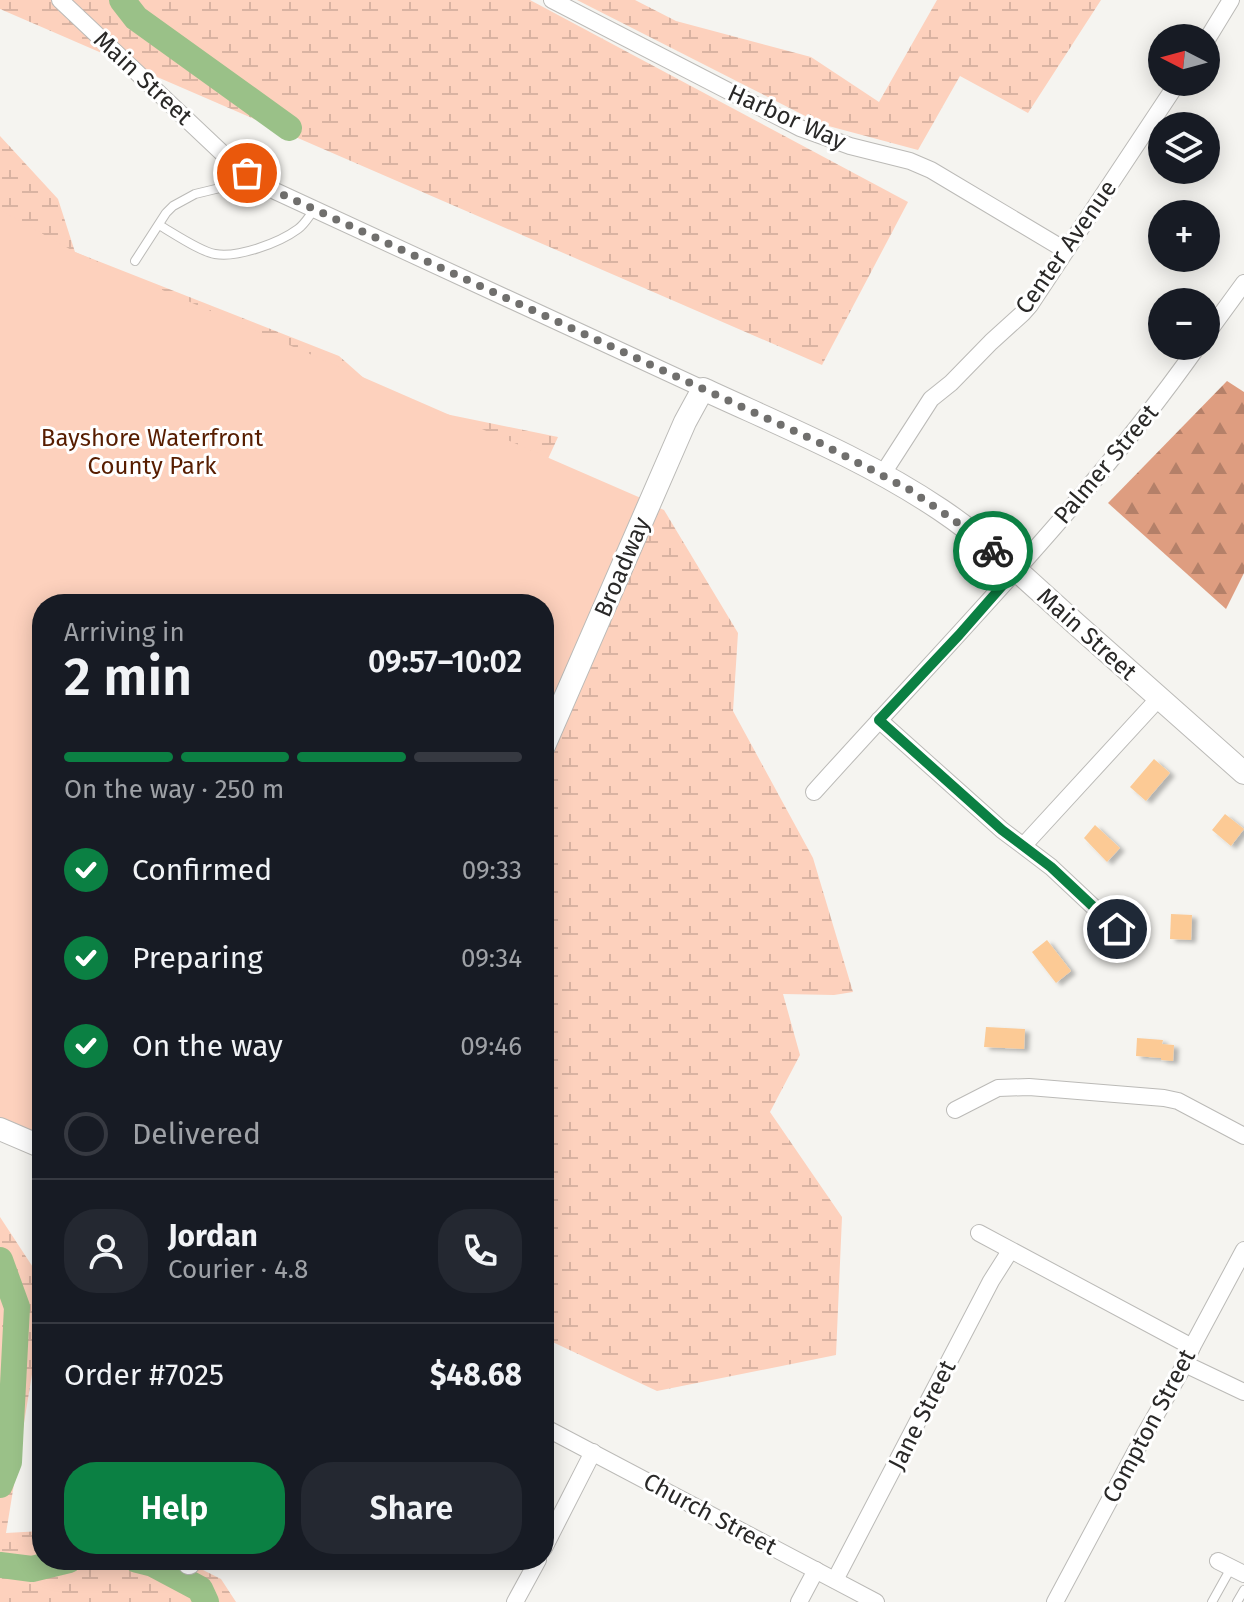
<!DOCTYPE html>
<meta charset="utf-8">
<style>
:root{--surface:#171b24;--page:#242831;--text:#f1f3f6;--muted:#9ea1a6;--line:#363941;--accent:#0b8043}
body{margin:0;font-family:"Fira Sans",sans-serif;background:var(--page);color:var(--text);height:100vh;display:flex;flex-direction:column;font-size:30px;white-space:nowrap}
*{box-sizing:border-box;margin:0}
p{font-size:26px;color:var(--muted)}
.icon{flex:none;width:44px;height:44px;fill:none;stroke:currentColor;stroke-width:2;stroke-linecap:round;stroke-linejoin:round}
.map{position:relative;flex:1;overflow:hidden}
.panel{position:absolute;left:32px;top:594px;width:522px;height:976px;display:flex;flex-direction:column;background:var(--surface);border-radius:32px;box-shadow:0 4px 20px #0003}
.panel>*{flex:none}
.needle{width:52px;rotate:276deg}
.controls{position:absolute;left:1148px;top:24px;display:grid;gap:16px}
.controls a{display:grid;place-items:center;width:72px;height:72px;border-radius:50%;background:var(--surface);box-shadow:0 4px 20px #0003;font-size:40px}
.pin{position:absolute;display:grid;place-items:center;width:68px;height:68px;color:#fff;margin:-34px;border:4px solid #fff;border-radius:50%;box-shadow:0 2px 8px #0007}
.courier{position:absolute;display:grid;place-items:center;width:80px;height:80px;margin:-40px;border:6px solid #0b8043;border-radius:50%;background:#fff;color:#222;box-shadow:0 2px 10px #0007}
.headline em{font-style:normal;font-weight:600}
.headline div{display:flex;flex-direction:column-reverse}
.headline{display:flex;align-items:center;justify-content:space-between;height:136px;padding:0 32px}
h1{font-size:52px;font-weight:600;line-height:60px}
.bar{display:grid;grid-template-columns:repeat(4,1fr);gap:12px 8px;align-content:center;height:96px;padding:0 32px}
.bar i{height:10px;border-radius:6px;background:var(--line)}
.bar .selected{background:var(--accent)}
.bar p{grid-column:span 4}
.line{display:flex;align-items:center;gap:20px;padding:0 32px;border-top:2px solid var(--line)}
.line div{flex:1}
.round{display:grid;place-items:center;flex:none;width:84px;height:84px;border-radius:32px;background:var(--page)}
ol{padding:0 32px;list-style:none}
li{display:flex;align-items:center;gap:24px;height:88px}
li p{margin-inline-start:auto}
li .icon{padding:8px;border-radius:50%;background:var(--accent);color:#fff;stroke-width:4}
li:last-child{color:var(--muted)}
li i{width:44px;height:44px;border:4px solid var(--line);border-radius:50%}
.primary-button{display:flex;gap:16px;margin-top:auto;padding:16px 32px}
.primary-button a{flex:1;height:92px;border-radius:32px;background:var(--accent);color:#fff;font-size:32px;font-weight:600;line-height:92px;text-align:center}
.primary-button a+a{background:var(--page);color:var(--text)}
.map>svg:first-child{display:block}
.forest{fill:url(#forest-firs)}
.wetland{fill:url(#wetland-marsh)}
.park{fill:#fdd1bd}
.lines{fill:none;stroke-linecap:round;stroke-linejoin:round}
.river{stroke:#9ac188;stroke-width:26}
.building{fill:#fcca95;filter:url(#shadow)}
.lane-casing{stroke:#bbbab7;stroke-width:10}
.street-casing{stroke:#bbbab7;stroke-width:18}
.secondary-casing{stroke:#bbbab7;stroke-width:24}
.lane{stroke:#fff;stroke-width:8}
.street{stroke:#fff;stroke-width:16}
.secondary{stroke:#fff;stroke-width:22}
.done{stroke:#706f6d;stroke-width:8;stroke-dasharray:0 14.4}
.route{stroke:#0b8043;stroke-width:10}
.labels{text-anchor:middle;stroke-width:6;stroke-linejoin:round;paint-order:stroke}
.street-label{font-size:24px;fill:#292827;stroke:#fff}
.park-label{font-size:24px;fill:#571d00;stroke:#fff}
</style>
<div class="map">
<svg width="1244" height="1602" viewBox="0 0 1244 1602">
<defs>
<pattern id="forest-firs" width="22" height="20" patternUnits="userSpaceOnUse" patternTransform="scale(2)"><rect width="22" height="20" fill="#de9d80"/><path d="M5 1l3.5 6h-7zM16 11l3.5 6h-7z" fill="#b48069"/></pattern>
<pattern id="wetland-marsh" width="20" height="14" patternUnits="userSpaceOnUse" patternTransform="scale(2)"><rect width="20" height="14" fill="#fdd1bd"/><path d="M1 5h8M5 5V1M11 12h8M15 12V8" fill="none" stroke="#d9b3a2"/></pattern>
<filter id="shadow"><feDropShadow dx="5" dy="3" stdDeviation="2" flood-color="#0004"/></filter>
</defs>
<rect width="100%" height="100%" fill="#f5f4f0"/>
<!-- forest -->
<path class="forest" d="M1227 381 1244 392V573L1226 609 1108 503Z"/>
<!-- wetland -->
<g class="wetland">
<path d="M0 0H530L908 202 822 365 0 9Z"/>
<path d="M577 0H635L676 21 811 57 879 102 937 0H1101L1028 113 960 76 918 150 821 124Z"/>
<path d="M0 136 58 199 75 252 339 356 392 403 558 437 547 461 664 510 738 633 733 711 813 858 853 992 834 995 783 994 800 1055 770 1112 842 1217 836 1355 657 1391 544 1338V604H42L0 1100Z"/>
<path d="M0 1217 42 1281V1313L6 1533 42 1531V1560H183L221 1579 236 1602H0Z"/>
</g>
<!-- park -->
<path class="park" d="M0 210 75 252 650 502 544 746V604H42V1141L0 1129Z"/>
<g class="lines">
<!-- river -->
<g class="river">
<path d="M122 0 136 18 289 128"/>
<path d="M0 1260 17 1307 9 1462 0 1485"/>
<path d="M137 1560 153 1564 200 1589 206 1602"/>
<path d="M0 1565 32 1569 69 1560"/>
</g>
</g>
<!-- building -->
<g class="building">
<path d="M1154 759 1170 773 1146 801 1130 787Z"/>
<path d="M1225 814 1244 829 1231 846 1212 830Z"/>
<path d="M1095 825 1120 848 1107 862 1084 838Z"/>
<path d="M1171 914 1192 915 1191 940 1170 939Z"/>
<path d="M1047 940 1071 971 1056 983 1032 952Z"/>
<path d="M986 1027 1025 1029 1024 1049 984 1047Z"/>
<path d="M1137 1038 1163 1040 1162 1044 1174 1045 1173 1061 1161 1060V1058L1136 1056Z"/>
</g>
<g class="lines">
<!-- lane casing -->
<g class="lane-casing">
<g id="lane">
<path d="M159 225C173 233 201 252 215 254 238 258 279 243 298 229 305 224 309 216 314 210"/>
<path d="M135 261 166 213 173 206 195 194 224 187 247 173"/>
<path d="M1212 1602 1231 1568"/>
<path d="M1237 1602 1244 1590"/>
</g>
</g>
<!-- street casing -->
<g class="street-casing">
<g id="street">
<path d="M60 0 236 166 275 191 703 389"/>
<path d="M552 0 800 128 850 146 910 161 931 170 1065 250"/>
<path d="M1206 41 1231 0"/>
<path d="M1206 335 1244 283"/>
<path d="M882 475 931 399 951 383 991 342 1023 313 1030 305 1178 82"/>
<path d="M879 720 1002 830 1051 867 1117 929"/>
<path d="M814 792C945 646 1085 506 1198 346"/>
<path d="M1024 845 1159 698"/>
<path d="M955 1110 998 1088 1029 1087 1164 1098 1178 1101 1244 1136"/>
<path d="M979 1233 1192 1347"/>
<path d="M1185 1364 1244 1392"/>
<path d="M544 1427 876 1602"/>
<path d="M544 1548 593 1452"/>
<path d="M1218 1561 1244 1574"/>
<path d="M835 1580 991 1281 1010 1251"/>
<path d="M515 1602 538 1560"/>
<path d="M799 1602 816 1570"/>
<path d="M1055 1602 1145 1434 1185 1364 1192 1347 1244 1250"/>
</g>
</g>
<!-- secondary casing -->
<g class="secondary-casing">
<g id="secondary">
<path d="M544 746 685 422 703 389C783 426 867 460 941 510 990 543 1032 585 1076 624 1132 674 1188 723 1244 773"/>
<path d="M0 1129 42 1147"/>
<path d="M189 1563 190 1560"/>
</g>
</g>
<!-- lane -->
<use href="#lane" class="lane"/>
<!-- street -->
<use href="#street" class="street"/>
<!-- secondary -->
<use href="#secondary" class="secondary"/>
</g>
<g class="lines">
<!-- done -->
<path class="done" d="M247 173 275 191 359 230 818 442 910 490 974 534 993 551"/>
<!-- route -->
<path class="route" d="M993 551 1016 570 959 635 879 720 1002 830 1051 867 1117 929"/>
</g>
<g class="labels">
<!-- street labels -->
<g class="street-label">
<text transform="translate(143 78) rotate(43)" y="8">Main Street</text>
<text transform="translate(787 117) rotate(24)" y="8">Harbor Way</text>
<text transform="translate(1066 247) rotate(-55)" y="8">Center Avenue</text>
<text transform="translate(1106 464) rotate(-50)" y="8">Palmer Street</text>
<text transform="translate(622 567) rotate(-67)" y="8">Broadway</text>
<text transform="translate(1087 634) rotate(42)" y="8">Main Street</text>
<text transform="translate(922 1415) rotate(-63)" y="8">Jane Street</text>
<text transform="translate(1149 1426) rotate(-62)" y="8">Compton Street</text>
<text transform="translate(710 1514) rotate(28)" y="8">Church Street</text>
</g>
<!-- park labels -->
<g class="park-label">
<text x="152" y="446">Bayshore Waterfront<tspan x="152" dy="28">County Park</tspan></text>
</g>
</g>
</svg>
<div class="controls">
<a><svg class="needle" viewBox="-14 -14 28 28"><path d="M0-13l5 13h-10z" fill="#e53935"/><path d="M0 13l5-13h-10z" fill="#9ea1a6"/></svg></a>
<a><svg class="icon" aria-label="layers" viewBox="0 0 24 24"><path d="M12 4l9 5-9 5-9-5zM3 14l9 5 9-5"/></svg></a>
<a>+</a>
<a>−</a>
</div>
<div class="pin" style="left:247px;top:173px;background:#ea580c"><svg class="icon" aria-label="bag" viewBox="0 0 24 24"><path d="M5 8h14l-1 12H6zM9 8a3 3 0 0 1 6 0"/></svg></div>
<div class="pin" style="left:1117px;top:929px;background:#1f2937"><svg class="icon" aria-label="home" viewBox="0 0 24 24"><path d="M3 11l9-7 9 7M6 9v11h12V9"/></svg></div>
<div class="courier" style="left:993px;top:551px"><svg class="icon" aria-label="bike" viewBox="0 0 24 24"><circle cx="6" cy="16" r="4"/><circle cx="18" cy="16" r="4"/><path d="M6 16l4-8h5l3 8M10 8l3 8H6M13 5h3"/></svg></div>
<section class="panel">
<div class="headline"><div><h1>2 min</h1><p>Arriving in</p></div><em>09:57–10:02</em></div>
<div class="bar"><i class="selected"></i><i class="selected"></i><i class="selected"></i><i></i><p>On the way · 250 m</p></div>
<ol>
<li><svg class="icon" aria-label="check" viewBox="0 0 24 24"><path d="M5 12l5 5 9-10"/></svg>Confirmed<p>09:33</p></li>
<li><svg class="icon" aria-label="check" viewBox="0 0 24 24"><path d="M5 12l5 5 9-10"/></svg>Preparing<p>09:34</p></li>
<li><svg class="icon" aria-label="check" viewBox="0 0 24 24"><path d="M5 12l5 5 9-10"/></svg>On the way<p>09:46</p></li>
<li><i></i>Delivered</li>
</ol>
<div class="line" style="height:144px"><a class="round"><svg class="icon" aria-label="person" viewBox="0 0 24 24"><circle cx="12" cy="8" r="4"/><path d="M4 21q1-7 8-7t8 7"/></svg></a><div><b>Jordan</b><p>Courier · 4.8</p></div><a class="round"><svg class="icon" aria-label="phone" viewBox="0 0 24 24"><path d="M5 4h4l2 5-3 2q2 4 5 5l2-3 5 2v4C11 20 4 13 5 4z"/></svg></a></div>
<div class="line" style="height:104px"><div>Order #7025</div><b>$48.68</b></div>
<div class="primary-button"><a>Help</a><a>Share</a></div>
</section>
</div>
